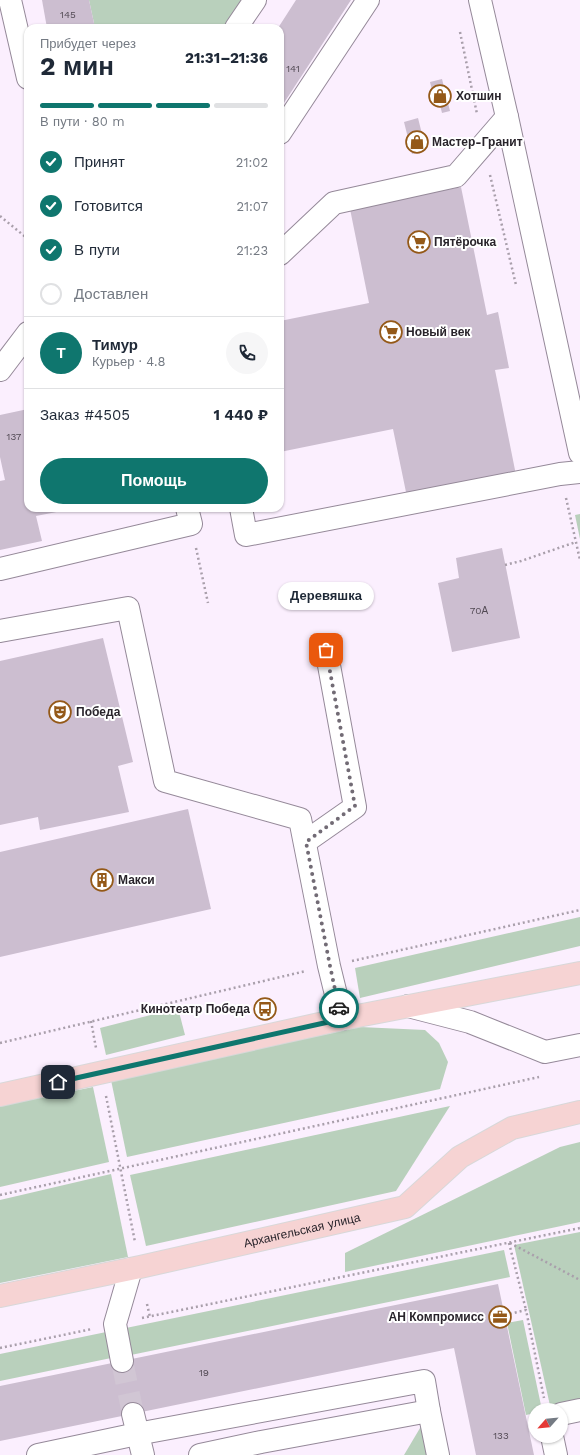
<!DOCTYPE html>
<html lang="ru">
<meta charset="utf-8">
<style>
:root{--surface:#fff;--page:#f6f6f7;--text:#1f2937;--muted:#747a83;--line:#e0e1e3;--accent:#0f766e}
body{margin:0;font-family:"Work Sans",sans-serif;background:var(--page);color:var(--text);height:100vh;display:flex;flex-direction:column;font-size:15px;white-space:nowrap}
*{box-sizing:border-box;margin:0}
p{font-size:13px;color:var(--muted)}
.icon{flex:none;width:22px;height:22px;fill:none;stroke:currentColor;stroke-width:2;stroke-linecap:round;stroke-linejoin:round}
.map{position:relative;flex:1;overflow:hidden}
.details{position:absolute;left:24px;top:24px;width:260px;height:488px;display:flex;flex-direction:column;background:var(--surface);border-radius:12px;box-shadow:0 1px 3px #0004}
.details>*{flex:none}
.needle{width:26px;rotate:243deg}
.fabs{position:absolute;left:528px;top:1403px;display:grid;gap:8px}
.fabs a{display:grid;place-items:center;width:40px;height:40px;border-radius:50%;background:var(--surface);box-shadow:0 1px 3px #0004;font-size:20px}
.pin{position:absolute;display:grid;place-items:center;width:34px;height:34px;color:#fff;margin:-17px;border-radius:8px;box-shadow:0 2px 6px #0006}
.courier{position:absolute;display:grid;place-items:center;width:40px;height:40px;margin:-20px;border:3px solid #0f766e;border-radius:50%;background:#fff;color:#222;box-shadow:0 1px 5px #0007}
.bubble{position:absolute;height:28px;border-radius:14px;background:var(--surface);box-shadow:0 1px 3px #0004;font-size:13px;font-weight:700;line-height:28px;text-align:center}
.headline em{font-style:normal;font-weight:700}
.headline div{display:flex;flex-direction:column-reverse}
.headline{display:flex;align-items:center;justify-content:space-between;height:68px;padding:0 16px}
h1{font-size:26px;font-weight:700;line-height:30px}
.bar{display:grid;grid-template-columns:repeat(4,1fr);gap:6px 4px;align-content:center;height:48px;padding:0 16px}
.bar i{height:5px;border-radius:3px;background:var(--line)}
.bar .current{background:var(--accent)}
.bar p{grid-column:span 4}
.line{display:flex;align-items:center;gap:10px;padding:0 16px;border-top:1px solid var(--line)}
.line div{flex:1}
.round{display:grid;place-items:center;flex:none;width:42px;height:42px;border-radius:21px;background:var(--page)}
ol{padding:0 16px;list-style:none}
li{display:flex;align-items:center;gap:12px;height:44px}
li p{margin-inline-start:auto}
li .icon{padding:4px;border-radius:50%;background:var(--accent);color:#fff;stroke-width:4}
li:last-child{color:var(--muted)}
li i{width:22px;height:22px;border:2px solid var(--line);border-radius:50%}
.primary-button{display:flex;gap:8px;margin-top:auto;padding:8px 16px}
.primary-button a{flex:1;height:46px;border-radius:24px;background:var(--accent);color:#fff;font-size:16px;font-weight:700;line-height:46px;text-align:center}
.map>svg:first-child{display:block}
.green{fill:#b9d0bc}
.building{fill:#ccbed0}
.lines{fill:none;stroke-linecap:round;stroke-linejoin:round}
.minor-tunnel{stroke:#d1c6d4;stroke-width:22;stroke-dasharray:22 11;stroke-linecap:butt}
.minor-casing{stroke:#958999;stroke-width:24}
.major-casing{stroke:#d8d8d9;stroke-width:24}
.path{stroke:#a99fab;stroke-width:2.5;stroke-dasharray:2 3;stroke-linecap:butt}
.minor{stroke:#fff;stroke-width:22}
.major{stroke:#f6d3d3;stroke-width:22}
.done{stroke:#726b75;stroke-width:4;stroke-dasharray:0 7.2}
.route{stroke:#0f766e;stroke-width:5}
.labels{text-anchor:middle;stroke-width:4;stroke-linejoin:round;paint-order:stroke}
.number-label{font-size:10px;fill:#524a54}
.poi-label{font-size:12px;font-weight:bold;fill:#29242b;stroke:#fff;text-anchor:start}
.street-label{font-size:12px;fill:#29242b;stroke:#fff}
</style>
<div class="map">
<svg width="580" height="1455" viewBox="0 0 580 1455">
<rect width="100%" height="100%" fill="#fbeffe"/>
<!-- green -->
<g class="green">
<path d="M89 0H255L236 28H95Z"/>
<path d="M580 514V539L575 515Z"/>
<path d="M580 917V946L360 998 355 968Z"/>
<path d="M178 1008 185 1035 106 1055 100 1028Z"/>
<path d="M360 1027 425 1030 439 1043 448 1062 440 1089 127 1157 111 1080Z"/>
<path d="M93 1087 109 1162 0 1187V1106Z"/>
<path d="M450 1106 396 1191 146 1246 130 1175Z"/>
<path d="M580 1142V1222L345 1272V1253L560 1147Z"/>
<path d="M111 1174 128 1257 0 1283V1200Z"/>
<path d="M580 1232V1410H551L514 1245Z"/>
<path d="M504 1250 510 1277 126 1356 121 1329Z"/>
<path d="M523 1320 542 1410H535V1413L526 1415 507 1323Z"/>
<path d="M111 1331 116 1357 0 1381V1354Z"/>
<path d="M426 1418 433 1455H404Z"/>
</g>
<!-- building -->
<g class="building">
<path d="M42 0H89L95 28H47Z"/>
<path d="M296 0H351L280 109V28H278Z"/>
<path d="M442 79 450 111 442 113 438 97 434 98 430 82Z"/>
<path d="M418 118 426 150 412 154 404 122Z"/>
<path d="M461 187 487 315 498 312 509 368 495 370 516 475 407 497 393 429 280 452V321L369 303 350 209Z"/>
<path d="M28 409V508L72 509 36 516 42 541 0 550V481L5 480 0 457V415Z"/>
<path d="M502 548 520 638 452 652 438 583 459 578 456 558Z"/>
<path d="M103 638 133 762 118 766 129 812 40 830 38 817 0 825V661Z"/>
<path d="M188 809 211 909 0 957V852Z"/>
<path d="M498 1284 534 1455H476L454 1348 0 1441V1386Z"/>
</g>
<g class="lines">
<!-- minor-tunnel -->
<path class="minor-tunnel" d="M122 1361 133 1414"/>
<!-- minor casing -->
<g class="minor-casing">
<g id="minor">
<path d="M10 0 28 78"/>
<path d="M480 0 507 117 580 453"/>
<path d="M236 28 255 0"/>
<path d="M280 133 368 0"/>
<path d="M280 254 334 203 456 176 507 117"/>
<path d="M0 370 28 333"/>
<path d="M241 508 246 535 560 474 580 472"/>
<path d="M0 569 191 524 187 508"/>
<path d="M0 631 128 608 165 781 300 819 329 966 342 1019"/>
<path d="M305 842 355 807 326 649"/>
<path d="M408 1006 470 1022 545 1052 580 1045"/>
<path d="M122 1361 115 1324 131 1269"/>
<path d="M133 1414 143 1455"/>
<path d="M561 1414 580 1410"/>
<path d="M552 1436 556 1455"/>
<path d="M38 1455 137 1434 424 1381 429 1411"/>
<path d="M200 1455 261 1442 429 1411 438 1455"/>
</g>
</g>
<!-- major casing -->
<g class="major-casing">
<g id="major">
<path d="M0 1095 342 1019 580 973"/>
<path id="s1" d="M0 1296 140 1267 405 1207 460 1157 512 1128 580 1112"/>
</g>
</g>
<!-- path -->
<g class="path">
<path d="M460 32 477 114"/>
<path d="M490 175 516 285"/>
<path d="M0 216 28 239"/>
<path d="M566 498 580 560"/>
<path d="M196 548 208 603"/>
<path d="M505 565 521 561 576 542"/>
<path d="M352 961 580 910"/>
<path d="M91 1021 96 1048"/>
<path d="M0 1043 306 971"/>
<path d="M106 1096 135 1242"/>
<path d="M0 1195 539 1077"/>
<path d="M509 1243 526 1310"/>
<path d="M510 1243 580 1280"/>
<path d="M147 1304 150 1317"/>
<path d="M505 1315 526 1310 544 1398"/>
<path d="M142 1318 580 1228"/>
<path d="M0 1348 92 1329"/>
</g>
<!-- minor -->
<use href="#minor" class="minor"/>
<!-- major -->
<use href="#major" class="major"/>
</g>
<g class="lines">
<!-- done -->
<path class="done" d="M326 650 355 806 306 842 330 966 339 1008"/>
<!-- route -->
<path class="route" d="M58 1082 342 1019 339 1008"/>
</g>
<!-- icons -->
<defs>
<g id="shop-ring" transform="scale(1.15)"><circle r="9.5" fill="#fff" stroke="#945918" stroke-width="1.5"/><path d="M-5-2.5h2.3a2.7 3.5 0 0 1 5.4 0H5L5.5 6h-11ZM-1.5-2.5h3a1.5 2.3 0 0 0-3 0Z" fill="#945918"/></g>
<g id="supermarket-ring" transform="scale(1.15)"><circle r="9.5" fill="#fff" stroke="#945918" stroke-width="1.5"/><path d="M-6-5.5h2.5l.6 2H6L4.5 2H-2.5L-4.4-4H-6ZM-1.5 3.2a1.3 1.3 0 1 0 .1 0ZM3 3.2a1.3 1.3 0 1 0 .1 0Z" fill="#945918"/></g>
<g id="theatre-ring" transform="scale(1.15)"><circle r="9.5" fill="#fff" stroke="#945918" stroke-width="1.5"/><path d="M-5-5.5Q0-4 5-5.5V0Q5 5 0 6Q-5 5-5 0ZM-3.3-2.5H-1v1.5H-3.3ZM1-2.5H3.3v1.5H1ZM-2.8 1Q0 5.5 2.8 1Z" fill="#945918"/></g>
<g id="building-ring" transform="scale(1.15)"><circle r="9.5" fill="#fff" stroke="#945918" stroke-width="1.5"/><path d="M-4-6H4V6H1V3H-1V6H-4ZM-2.5-4.3h1.7v1.8h-1.7ZM.8-4.3h1.7v1.8H.8ZM-2.5-1h1.7V.8h-1.7ZM.8-1h1.7V.8H.8Z" fill="#945918"/></g>
<g id="bus-ring" transform="scale(1.15)"><circle r="9.5" fill="#fff" stroke="#945918" stroke-width="1.5"/><path d="M-5-6H5V4H4V6H2V4H-2V6H-4V4H-5ZM-3.5-4V0h7V-4ZM-3.5 1.2v1.5H-2V1.2ZM2 1.2v1.5H3.5V1.2Z" fill="#945918"/></g>
<g id="office-ring" transform="scale(1.15)"><circle r="9.5" fill="#fff" stroke="#945918" stroke-width="1.5"/><path d="M-6-3h4V-5.5h4V-3h4V5H-6ZM-1-4.5V-3h2v-1.5ZM-6 0V1H6V0Z" fill="#945918"/></g>
</defs>
<g fill-rule="evenodd">
<use href="#shop-ring" x="440" y="96"/>
<use href="#shop-ring" x="417" y="142"/>
<use href="#supermarket-ring" x="419" y="242"/>
<use href="#supermarket-ring" x="391" y="332"/>
<use href="#theatre-ring" x="60" y="712"/>
<use href="#building-ring" x="102" y="880"/>
<use href="#bus-ring" x="265" y="1009"/>
<use href="#office-ring" x="500" y="1317"/>
</g>
<g class="labels">
<!-- number labels -->
<g class="number-label">
<text x="68" y="18">145</text>
<text x="293" y="72">141</text>
<text x="14" y="440">137</text>
<text x="479" y="614">70А</text>
<text x="204" y="1376">19</text>
<text x="501" y="1439">133</text>
</g>
<!-- poi labels -->
<g class="poi-label">
<text x="456" y="100">Хотшин</text>
<text x="432" y="146">Мастер-Гранит</text>
<text x="434" y="246">Пятёрочка</text>
<text x="406" y="336">Новый век</text>
<text x="76" y="716">Победа</text>
<text x="118" y="884">Макси</text>
<text x="250" y="1013" text-anchor="end">Кинотеатр Победа</text>
<text x="484" y="1321" text-anchor="end">АН Компромисс</text>
</g>
<!-- street labels -->
<g class="street-label">
<text dy="4" stroke="none"><textPath href="#s1" startOffset="309">Архангельская улица</textPath></text>
</g>
</g>
</svg>
<div class="fabs">
<a><svg class="needle" viewBox="-14 -14 28 28"><path d="M0-13l5 13h-10z" fill="#e53935"/><path d="M0 13l5-13h-10z" fill="#747a83"/></svg></a>
</div>
<div class="pin" style="left:326px;top:650px;background:#ea580c"><svg class="icon" aria-label="bag" viewBox="0 0 24 24"><path d="M5 8h14l-1 12H6zM9 8a3 3 0 0 1 6 0"/></svg></div>
<div class="pin" style="left:58px;top:1082px;background:#1f2937"><svg class="icon" aria-label="home" viewBox="0 0 24 24"><path d="M3 11l9-7 9 7M6 9v11h12V9"/></svg></div>
<div class="courier" style="left:339px;top:1008px"><svg class="icon" aria-label="car" viewBox="0 0 24 24"><path d="M5 17H2v-5l4-1 3-4h7l3 4 3 1v5h-3M9 17h6M6 11h13"/><circle cx="7" cy="17" r="2"/><circle cx="17" cy="17" r="2"/></svg></div>
<div class="bubble" style="left:278px;top:582px;width:96px">Деревяшка</div>
<section class="details">
<div class="headline"><div><h1>2 мин</h1><p>Прибудет через</p></div><em>21:31–21:36</em></div>
<div class="bar"><i class="current"></i><i class="current"></i><i class="current"></i><i></i><p>В пути · 80 m</p></div>
<ol>
<li><svg class="icon" aria-label="check" viewBox="0 0 24 24"><path d="M5 12l5 5 9-10"/></svg>Принят<p>21:02</p></li>
<li><svg class="icon" aria-label="check" viewBox="0 0 24 24"><path d="M5 12l5 5 9-10"/></svg>Готовится<p>21:07</p></li>
<li><svg class="icon" aria-label="check" viewBox="0 0 24 24"><path d="M5 12l5 5 9-10"/></svg>В пути<p>21:23</p></li>
<li><i></i>Доставлен</li>
</ol>
<div class="line" style="height:72px"><b class="round" style="background:var(--accent);color:#fff">Т</b><div><b>Тимур</b><p>Курьер · 4.8</p></div><a class="round"><svg class="icon" aria-label="phone" viewBox="0 0 24 24"><path d="M5 4h4l2 5-3 2q2 4 5 5l2-3 5 2v4C11 20 4 13 5 4z"/></svg></a></div>
<div class="line" style="height:52px"><div>Заказ #4505</div><b>1 440 ₽</b></div>
<div class="primary-button"><a>Помощь</a></div>
</section>
</div>
